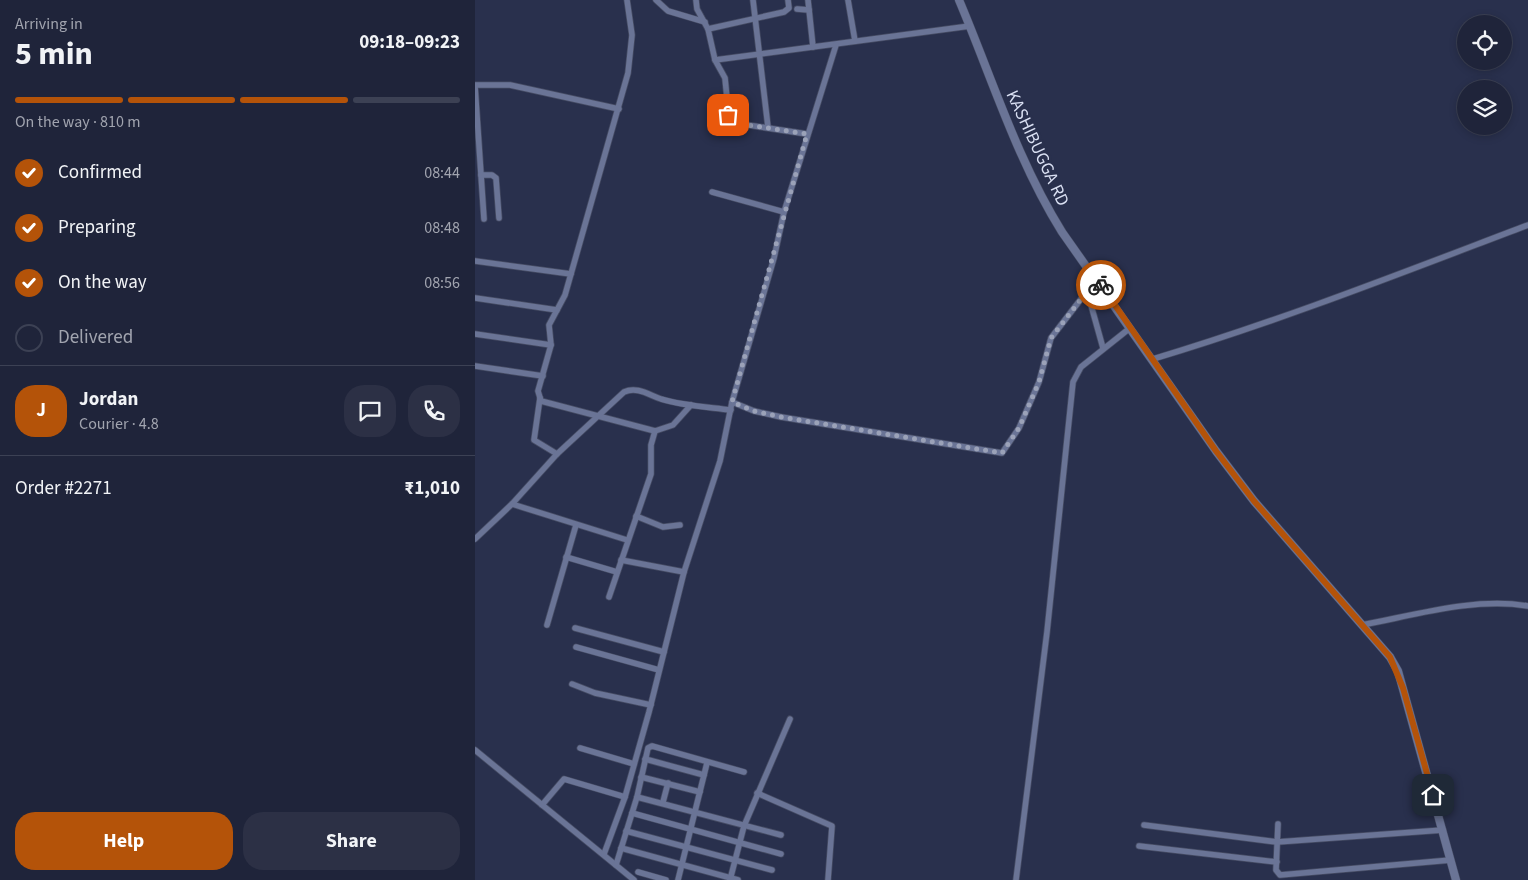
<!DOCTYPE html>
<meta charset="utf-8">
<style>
:root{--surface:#1f243a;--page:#2c3045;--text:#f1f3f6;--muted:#a1a4af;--line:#3c4154;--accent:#b45309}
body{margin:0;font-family:"Source Sans 3",sans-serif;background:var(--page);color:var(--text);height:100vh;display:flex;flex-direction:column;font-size:19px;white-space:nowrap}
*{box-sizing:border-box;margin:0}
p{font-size:16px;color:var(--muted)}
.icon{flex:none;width:28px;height:28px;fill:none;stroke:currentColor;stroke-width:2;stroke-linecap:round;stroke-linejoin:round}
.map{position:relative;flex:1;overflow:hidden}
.side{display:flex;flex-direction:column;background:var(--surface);width:475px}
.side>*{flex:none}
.buttons{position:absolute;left:982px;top:15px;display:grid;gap:10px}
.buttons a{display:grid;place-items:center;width:55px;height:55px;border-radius:50%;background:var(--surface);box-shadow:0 2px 8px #0003,0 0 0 1px var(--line);font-size:25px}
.pin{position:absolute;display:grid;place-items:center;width:42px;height:42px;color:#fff;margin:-21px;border-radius:10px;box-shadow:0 2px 8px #0006}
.courier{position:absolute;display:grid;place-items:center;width:50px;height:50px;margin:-25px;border:4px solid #b45309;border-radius:50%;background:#fff;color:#222;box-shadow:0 1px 6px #0007}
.headline em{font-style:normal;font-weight:700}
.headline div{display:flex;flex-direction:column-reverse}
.headline{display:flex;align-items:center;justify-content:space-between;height:85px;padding:0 15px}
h1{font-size:32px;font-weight:700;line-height:38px}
.bar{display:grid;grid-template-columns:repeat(4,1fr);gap:8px 5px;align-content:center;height:60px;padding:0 15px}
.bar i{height:6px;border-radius:4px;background:var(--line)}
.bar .current{background:var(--accent)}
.bar p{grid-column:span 4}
.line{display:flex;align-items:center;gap:12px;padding:0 15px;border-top:1px solid var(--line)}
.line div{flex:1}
.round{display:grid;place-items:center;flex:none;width:52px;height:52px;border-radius:20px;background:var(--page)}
ol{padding:0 15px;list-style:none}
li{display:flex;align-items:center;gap:15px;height:55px}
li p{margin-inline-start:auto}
li .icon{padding:5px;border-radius:50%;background:var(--accent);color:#fff;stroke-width:4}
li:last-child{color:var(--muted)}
li i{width:28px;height:28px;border:2px solid var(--line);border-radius:50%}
.cta{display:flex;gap:10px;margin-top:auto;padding:10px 15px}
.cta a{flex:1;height:58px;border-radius:20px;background:var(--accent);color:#fff;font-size:20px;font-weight:700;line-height:58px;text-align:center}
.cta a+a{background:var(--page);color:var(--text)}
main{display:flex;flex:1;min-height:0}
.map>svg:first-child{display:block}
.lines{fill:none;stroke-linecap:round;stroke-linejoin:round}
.minor-casing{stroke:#464c64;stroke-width:7}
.secondary-casing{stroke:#464c64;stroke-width:9}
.minor{stroke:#6a7496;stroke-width:5.5}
.secondary{stroke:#6a7496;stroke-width:8}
.done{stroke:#9ba2b8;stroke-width:5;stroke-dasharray:0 9}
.route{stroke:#b45309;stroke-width:6}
.labels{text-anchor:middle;stroke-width:5;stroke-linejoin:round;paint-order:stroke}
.street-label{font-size:18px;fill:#d9dff2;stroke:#29304d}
</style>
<main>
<section class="side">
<div class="headline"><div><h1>5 min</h1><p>Arriving in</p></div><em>09:18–09:23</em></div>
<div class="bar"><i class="current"></i><i class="current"></i><i class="current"></i><i></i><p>On the way · 810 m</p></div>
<ol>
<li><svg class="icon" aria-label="check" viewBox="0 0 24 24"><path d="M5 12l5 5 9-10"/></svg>Confirmed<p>08:44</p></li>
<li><svg class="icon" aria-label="check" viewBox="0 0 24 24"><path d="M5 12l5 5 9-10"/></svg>Preparing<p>08:48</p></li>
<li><svg class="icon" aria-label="check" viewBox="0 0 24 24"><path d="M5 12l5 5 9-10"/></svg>On the way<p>08:56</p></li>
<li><i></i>Delivered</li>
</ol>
<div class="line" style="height:90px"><b class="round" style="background:var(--accent);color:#fff">J</b><div><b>Jordan</b><p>Courier · 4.8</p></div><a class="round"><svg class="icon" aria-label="chat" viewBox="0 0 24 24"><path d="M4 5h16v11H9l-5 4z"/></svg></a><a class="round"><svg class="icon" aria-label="phone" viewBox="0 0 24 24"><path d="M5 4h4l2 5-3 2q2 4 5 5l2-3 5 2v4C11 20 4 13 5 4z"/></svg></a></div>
<div class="line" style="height:65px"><div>Order #2271</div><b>₹1,010</b></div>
<div class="cta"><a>Help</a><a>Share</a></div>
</section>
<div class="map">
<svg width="1053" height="880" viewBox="0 0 1053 880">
<rect width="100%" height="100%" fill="#29304d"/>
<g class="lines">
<!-- minor casing -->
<g class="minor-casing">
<g id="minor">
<path d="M152 0 157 35 153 73 90 295 74 325 76 345 63 391 66 401 180 431 198 425 216 405"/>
<path d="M181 0 193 11 230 22"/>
<path d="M221 0 222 9 233 29 240 60 250 78 254 119 260 123 332 134"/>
<path d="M278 0 293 127"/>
<path d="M333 0 338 47"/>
<path d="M373 0 380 41"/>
<path d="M322 9 334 10"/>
<path d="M233 29 309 12 314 8 313 0"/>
<path d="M240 60 495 26"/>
<path d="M0 85H35L144 109"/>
<path d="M0 86 9 219"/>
<path d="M6 175H17L21 178 24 218"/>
<path d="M237 192 309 212"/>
<path d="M0 261 96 274"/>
<path d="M609 294 616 305 628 348"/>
<path d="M0 298 82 310"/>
<path d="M0 334 76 345"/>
<path d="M678 359C805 321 929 272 1053 225"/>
<path d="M0 366 68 376"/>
<path d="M65 398 59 440 82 454"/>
<path d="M257 402 279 411 306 417 527 453 544 428 564 382 576 338 606 299 619 277"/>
<path d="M37 504 152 540"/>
<path d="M161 516 188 527 205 525"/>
<path d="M0 539 37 504 82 454 149 392C162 386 174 395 186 399 209 406 233 407 256 410"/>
<path d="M91 557 142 572"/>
<path d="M146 560 209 572"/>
<path d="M134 597 176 474V445L180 431"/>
<path d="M72 625 101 525"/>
<path d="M887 625C940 615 1000 597 1053 606"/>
<path d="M100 628 189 652"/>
<path d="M101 647 184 670"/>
<path d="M97 684 120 693 176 705"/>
<path d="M105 748 159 764"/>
<path d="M0 750 159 880"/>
<path d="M170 759 229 775"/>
<path d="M166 777 225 792"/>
<path d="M282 793 357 826 353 880"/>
<path d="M162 797 173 748 177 746 269 772"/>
<path d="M188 802 193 783"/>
<path d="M67 805 89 779 150 797"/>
<path d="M157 813 306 854"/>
<path d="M803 824 801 870 805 875 976 860"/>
<path d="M669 825 802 842 968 830"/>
<path d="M151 831 297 870"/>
<path d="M664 846 802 862"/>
<path d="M146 848 263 880"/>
<path d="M129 854 150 797 174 712 209 572 245 461 257 402 299 258 309 212 361 45"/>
<path d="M141 865 162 797 306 835"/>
<path d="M163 872 191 880"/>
<path d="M203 880 232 763"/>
<path d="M255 880 269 826 315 719"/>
<path d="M541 880 572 632 598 382 606 367 655 328"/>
</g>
</g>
<!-- secondary casing -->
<g class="secondary-casing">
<path id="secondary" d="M484 0C517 78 542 160 587 232L741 451 779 501 915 657 923 671 981 880"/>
</g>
<!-- minor -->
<use href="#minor" class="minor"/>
<!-- secondary -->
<use href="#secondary" class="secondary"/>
</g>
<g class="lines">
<!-- done -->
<path class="done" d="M253 115 256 121 260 123 332 134 257 402 279 411 306 417 527 453 544 428 564 382 576 338 606 299 619 277 626 285"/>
<!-- route -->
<path class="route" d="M626 285 741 451 779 501 915 657 928 688 958 795"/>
</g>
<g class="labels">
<!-- street labels -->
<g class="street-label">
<text transform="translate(563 148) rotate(65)" y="6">KASHIBUGGA RD</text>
</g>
</g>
</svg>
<div class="buttons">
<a><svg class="icon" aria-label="locate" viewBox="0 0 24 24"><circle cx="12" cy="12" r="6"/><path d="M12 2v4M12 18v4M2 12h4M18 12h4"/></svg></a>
<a><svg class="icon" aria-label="layers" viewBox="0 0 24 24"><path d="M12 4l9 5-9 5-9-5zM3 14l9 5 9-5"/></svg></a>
</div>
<div class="pin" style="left:253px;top:115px;background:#ea580c"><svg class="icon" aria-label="bag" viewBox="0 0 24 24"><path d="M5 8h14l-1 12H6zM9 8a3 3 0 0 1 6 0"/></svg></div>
<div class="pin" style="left:958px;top:795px;background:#1f2937"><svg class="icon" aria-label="home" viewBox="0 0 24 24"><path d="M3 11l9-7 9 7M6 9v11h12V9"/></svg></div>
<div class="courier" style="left:626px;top:285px"><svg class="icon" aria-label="bike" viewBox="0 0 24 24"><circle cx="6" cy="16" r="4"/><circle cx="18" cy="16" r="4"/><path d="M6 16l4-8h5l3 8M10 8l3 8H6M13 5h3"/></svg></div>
</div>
</main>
